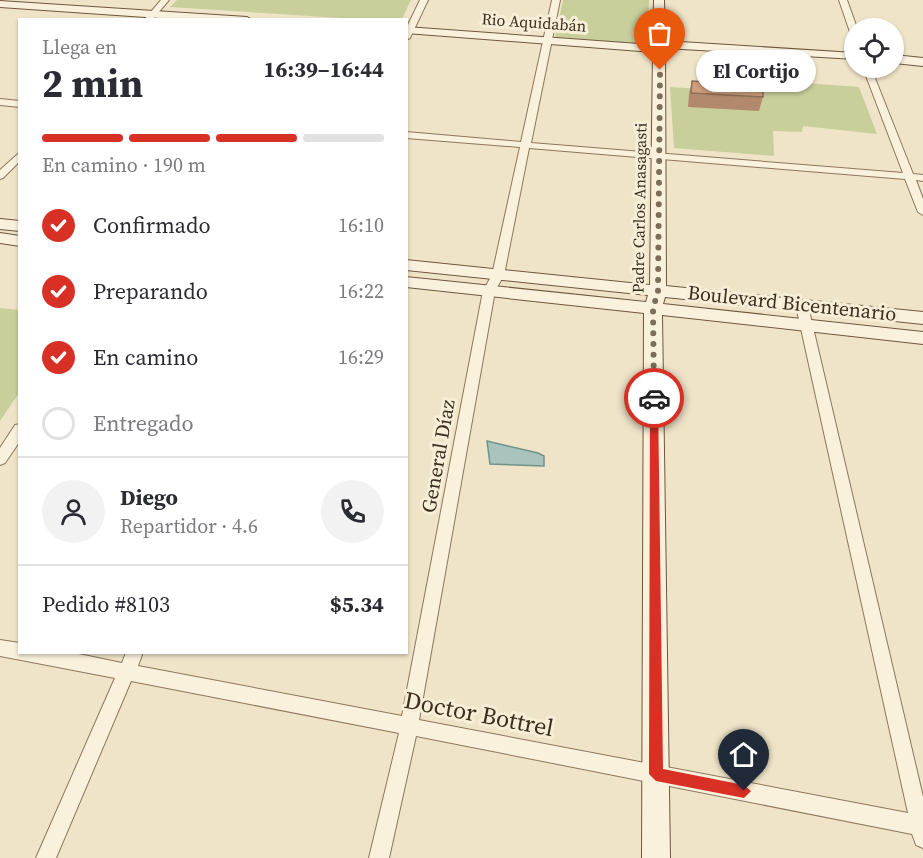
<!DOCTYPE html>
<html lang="es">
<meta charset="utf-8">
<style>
:root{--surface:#fff;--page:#f2f2f3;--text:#2b2b33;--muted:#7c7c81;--line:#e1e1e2;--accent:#d93025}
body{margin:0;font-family:"Source Serif 4",serif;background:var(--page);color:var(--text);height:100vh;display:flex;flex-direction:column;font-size:22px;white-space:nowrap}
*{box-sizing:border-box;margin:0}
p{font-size:20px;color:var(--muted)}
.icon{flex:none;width:33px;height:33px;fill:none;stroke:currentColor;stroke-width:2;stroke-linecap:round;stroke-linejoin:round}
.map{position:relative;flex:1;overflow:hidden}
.drawer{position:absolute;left:18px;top:18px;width:390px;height:636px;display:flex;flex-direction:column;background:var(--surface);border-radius:0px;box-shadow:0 2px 4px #0004}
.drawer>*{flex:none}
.buttons{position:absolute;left:844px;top:18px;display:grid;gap:12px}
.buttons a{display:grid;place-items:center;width:60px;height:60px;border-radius:50%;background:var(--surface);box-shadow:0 2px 4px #0004;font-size:30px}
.pin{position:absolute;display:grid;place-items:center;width:51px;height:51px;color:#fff;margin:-62px -26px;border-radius:50% 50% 50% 0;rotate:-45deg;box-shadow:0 0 6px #0007}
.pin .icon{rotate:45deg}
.courier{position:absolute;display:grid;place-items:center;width:60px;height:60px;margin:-30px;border:4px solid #d93025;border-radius:50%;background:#fff;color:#222;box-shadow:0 2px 8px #0007}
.bubble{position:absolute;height:42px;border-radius:21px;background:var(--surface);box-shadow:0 2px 4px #0004;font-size:20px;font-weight:700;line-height:42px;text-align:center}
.overview em{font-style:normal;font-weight:700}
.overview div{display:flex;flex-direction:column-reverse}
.overview{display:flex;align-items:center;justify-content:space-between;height:102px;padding:0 24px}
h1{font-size:39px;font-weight:700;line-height:45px}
.bar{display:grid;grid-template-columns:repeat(4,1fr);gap:9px 6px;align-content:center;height:72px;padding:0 24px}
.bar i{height:8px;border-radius:4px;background:var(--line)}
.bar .selected{background:var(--accent)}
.bar p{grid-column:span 4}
.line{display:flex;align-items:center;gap:15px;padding:0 24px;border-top:2px solid var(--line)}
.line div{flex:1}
.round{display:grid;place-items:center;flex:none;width:63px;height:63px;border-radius:32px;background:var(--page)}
ol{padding:0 24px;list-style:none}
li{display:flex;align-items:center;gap:18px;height:66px}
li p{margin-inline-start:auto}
li .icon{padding:6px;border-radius:50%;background:var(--accent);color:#fff;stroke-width:4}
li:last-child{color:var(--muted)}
li i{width:33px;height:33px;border:3px solid var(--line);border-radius:50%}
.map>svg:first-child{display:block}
.green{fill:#c9cf9b}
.water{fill:#a9c4bc;stroke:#6f938a;stroke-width:1.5}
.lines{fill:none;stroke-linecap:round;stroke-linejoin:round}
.street-casing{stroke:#8d765c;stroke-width:2}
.secondary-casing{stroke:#6f573f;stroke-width:2}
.street{fill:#faf1dc;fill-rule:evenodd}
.secondary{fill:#faf1dc;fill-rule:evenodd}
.wall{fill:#b2896c}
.building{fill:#cf9f7d;stroke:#916f58;stroke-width:1.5}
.route{fill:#d93025}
.done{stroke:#7c6e5b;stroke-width:6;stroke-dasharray:0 10.8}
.labels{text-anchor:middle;stroke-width:6;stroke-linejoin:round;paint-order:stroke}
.far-street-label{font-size:16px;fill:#3d2e20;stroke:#f7eed8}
.street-label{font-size:20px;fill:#3d2e20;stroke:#f7eed8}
.near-street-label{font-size:24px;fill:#3d2e20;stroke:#f7eed8}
</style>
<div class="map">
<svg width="923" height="858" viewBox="0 0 923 858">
<rect width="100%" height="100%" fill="#f0e4c8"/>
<!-- green -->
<g class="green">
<path d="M177 0H411L402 19H357L170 7Z"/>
<path d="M563 0H649L647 44 555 37Z"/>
<path d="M753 79 859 87 877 134 803 126 802 132 773 131 774 156 674 148 670 87 749 92Z"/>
<path d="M0 308 20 310 19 393 0 421Z"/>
</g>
<!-- water -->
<path class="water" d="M487 441 538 453 544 456V466L490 464Z"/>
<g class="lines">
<!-- street casing -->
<g class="street-casing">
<g id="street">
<path d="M161 0H169L152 20H144Z"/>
<path d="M420 0H428L410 38 406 40V29Z"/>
<path d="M552 0H560L531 143 903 173 863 68H871L913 174 923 175V181L916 180 923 199V215L918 212 905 179 529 148 504 275 495 291 419 720 908 813 796 306 802 302 808 306 923 797V848L916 845 912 834 416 736 389 858H369L399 733 131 681 56 858H36L115 678 0 656V640L20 643V652H69L122 663 126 652H143L138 666 402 716 483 291 492 275 520 147 406 138V132L521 142Z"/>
<path d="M839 0H847L857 28 855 37 851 35Z"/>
<path d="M0 99 20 101V107L0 105Z"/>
<path d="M20 152V161L3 178 0 179V170Z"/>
<path d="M20 424V441L5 463 0 465V448L15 425Z"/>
</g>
</g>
<!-- secondary casing -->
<g class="secondary-casing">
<g id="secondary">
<path d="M654 0H664L665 41 855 53V59L665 48 666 286 923 312V324L665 297 663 304 923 332V344L662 315 670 858H642L644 313 406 287V277L646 302 648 295 406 270V260L650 285 653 52 406 33V27L653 45Z"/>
<path d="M0 1 247 17 252 20H189L0 7Z"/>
<path d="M894 55 923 58V66L894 63Z"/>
<path d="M0 219 20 221V231L0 229Z"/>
<path d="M0 233 20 236V246L0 243Z"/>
</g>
</g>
<!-- street -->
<use href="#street" class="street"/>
<!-- secondary -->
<use href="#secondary" class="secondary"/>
</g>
<!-- wall -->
<path class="wall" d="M692 81 763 97 759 111 688 107 689 94Z"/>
<!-- building -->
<path class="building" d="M692 81 743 85 763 92V97L691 93Z"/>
<!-- route -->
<path class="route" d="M650 395 658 398 663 769 744 785 751 791 744 798 656 781 649 774Z"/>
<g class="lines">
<!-- done -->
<path class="done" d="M654 398 653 309 658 291 660 70"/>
</g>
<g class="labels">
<!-- far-street labels -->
<g class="far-street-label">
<text transform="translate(534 22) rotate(4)" y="6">Rio Aquidabán</text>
<text transform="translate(639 208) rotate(-89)" y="6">Padre Carlos Anasagasti</text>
</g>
<!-- street labels -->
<g class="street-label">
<text transform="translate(792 303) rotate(6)" y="7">Boulevard Bicentenario</text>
<text transform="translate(438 456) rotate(-80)" y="7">General Díaz</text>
</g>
<!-- near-street labels -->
<g class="near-street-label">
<text transform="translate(479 714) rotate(11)" y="8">Doctor Bottrel</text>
</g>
</g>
</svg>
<div class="buttons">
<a><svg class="icon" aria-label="locate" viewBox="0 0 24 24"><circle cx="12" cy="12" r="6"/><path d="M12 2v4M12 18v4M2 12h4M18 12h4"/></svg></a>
</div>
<div class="pin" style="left:660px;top:70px;background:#ea580c"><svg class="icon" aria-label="bag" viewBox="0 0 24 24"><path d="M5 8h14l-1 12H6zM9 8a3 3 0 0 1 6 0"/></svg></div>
<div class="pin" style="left:744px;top:791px;background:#1f2937"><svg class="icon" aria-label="home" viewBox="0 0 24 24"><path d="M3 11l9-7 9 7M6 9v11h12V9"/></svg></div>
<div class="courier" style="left:654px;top:398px"><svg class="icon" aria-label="car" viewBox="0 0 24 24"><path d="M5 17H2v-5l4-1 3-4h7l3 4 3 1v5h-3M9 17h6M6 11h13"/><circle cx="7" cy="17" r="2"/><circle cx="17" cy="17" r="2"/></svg></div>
<div class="bubble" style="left:696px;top:50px;width:120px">El Cortijo</div>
<section class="drawer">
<div class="overview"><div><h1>2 min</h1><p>Llega en</p></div><em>16:39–16:44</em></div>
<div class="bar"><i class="selected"></i><i class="selected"></i><i class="selected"></i><i></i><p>En camino · 190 m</p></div>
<ol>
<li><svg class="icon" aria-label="check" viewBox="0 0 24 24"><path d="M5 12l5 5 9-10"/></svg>Confirmado<p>16:10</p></li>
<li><svg class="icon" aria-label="check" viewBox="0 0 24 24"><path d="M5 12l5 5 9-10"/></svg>Preparando<p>16:22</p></li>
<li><svg class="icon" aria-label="check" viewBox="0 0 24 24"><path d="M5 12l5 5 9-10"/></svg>En camino<p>16:29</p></li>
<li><i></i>Entregado</li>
</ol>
<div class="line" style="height:108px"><a class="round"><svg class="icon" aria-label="person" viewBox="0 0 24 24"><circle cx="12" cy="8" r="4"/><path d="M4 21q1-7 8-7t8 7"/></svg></a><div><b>Diego</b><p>Repartidor · 4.6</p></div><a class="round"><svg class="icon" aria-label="phone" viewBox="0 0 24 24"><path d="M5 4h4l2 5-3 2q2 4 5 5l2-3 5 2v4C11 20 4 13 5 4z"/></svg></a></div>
<div class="line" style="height:78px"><div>Pedido #8103</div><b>$5.34</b></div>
</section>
</div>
